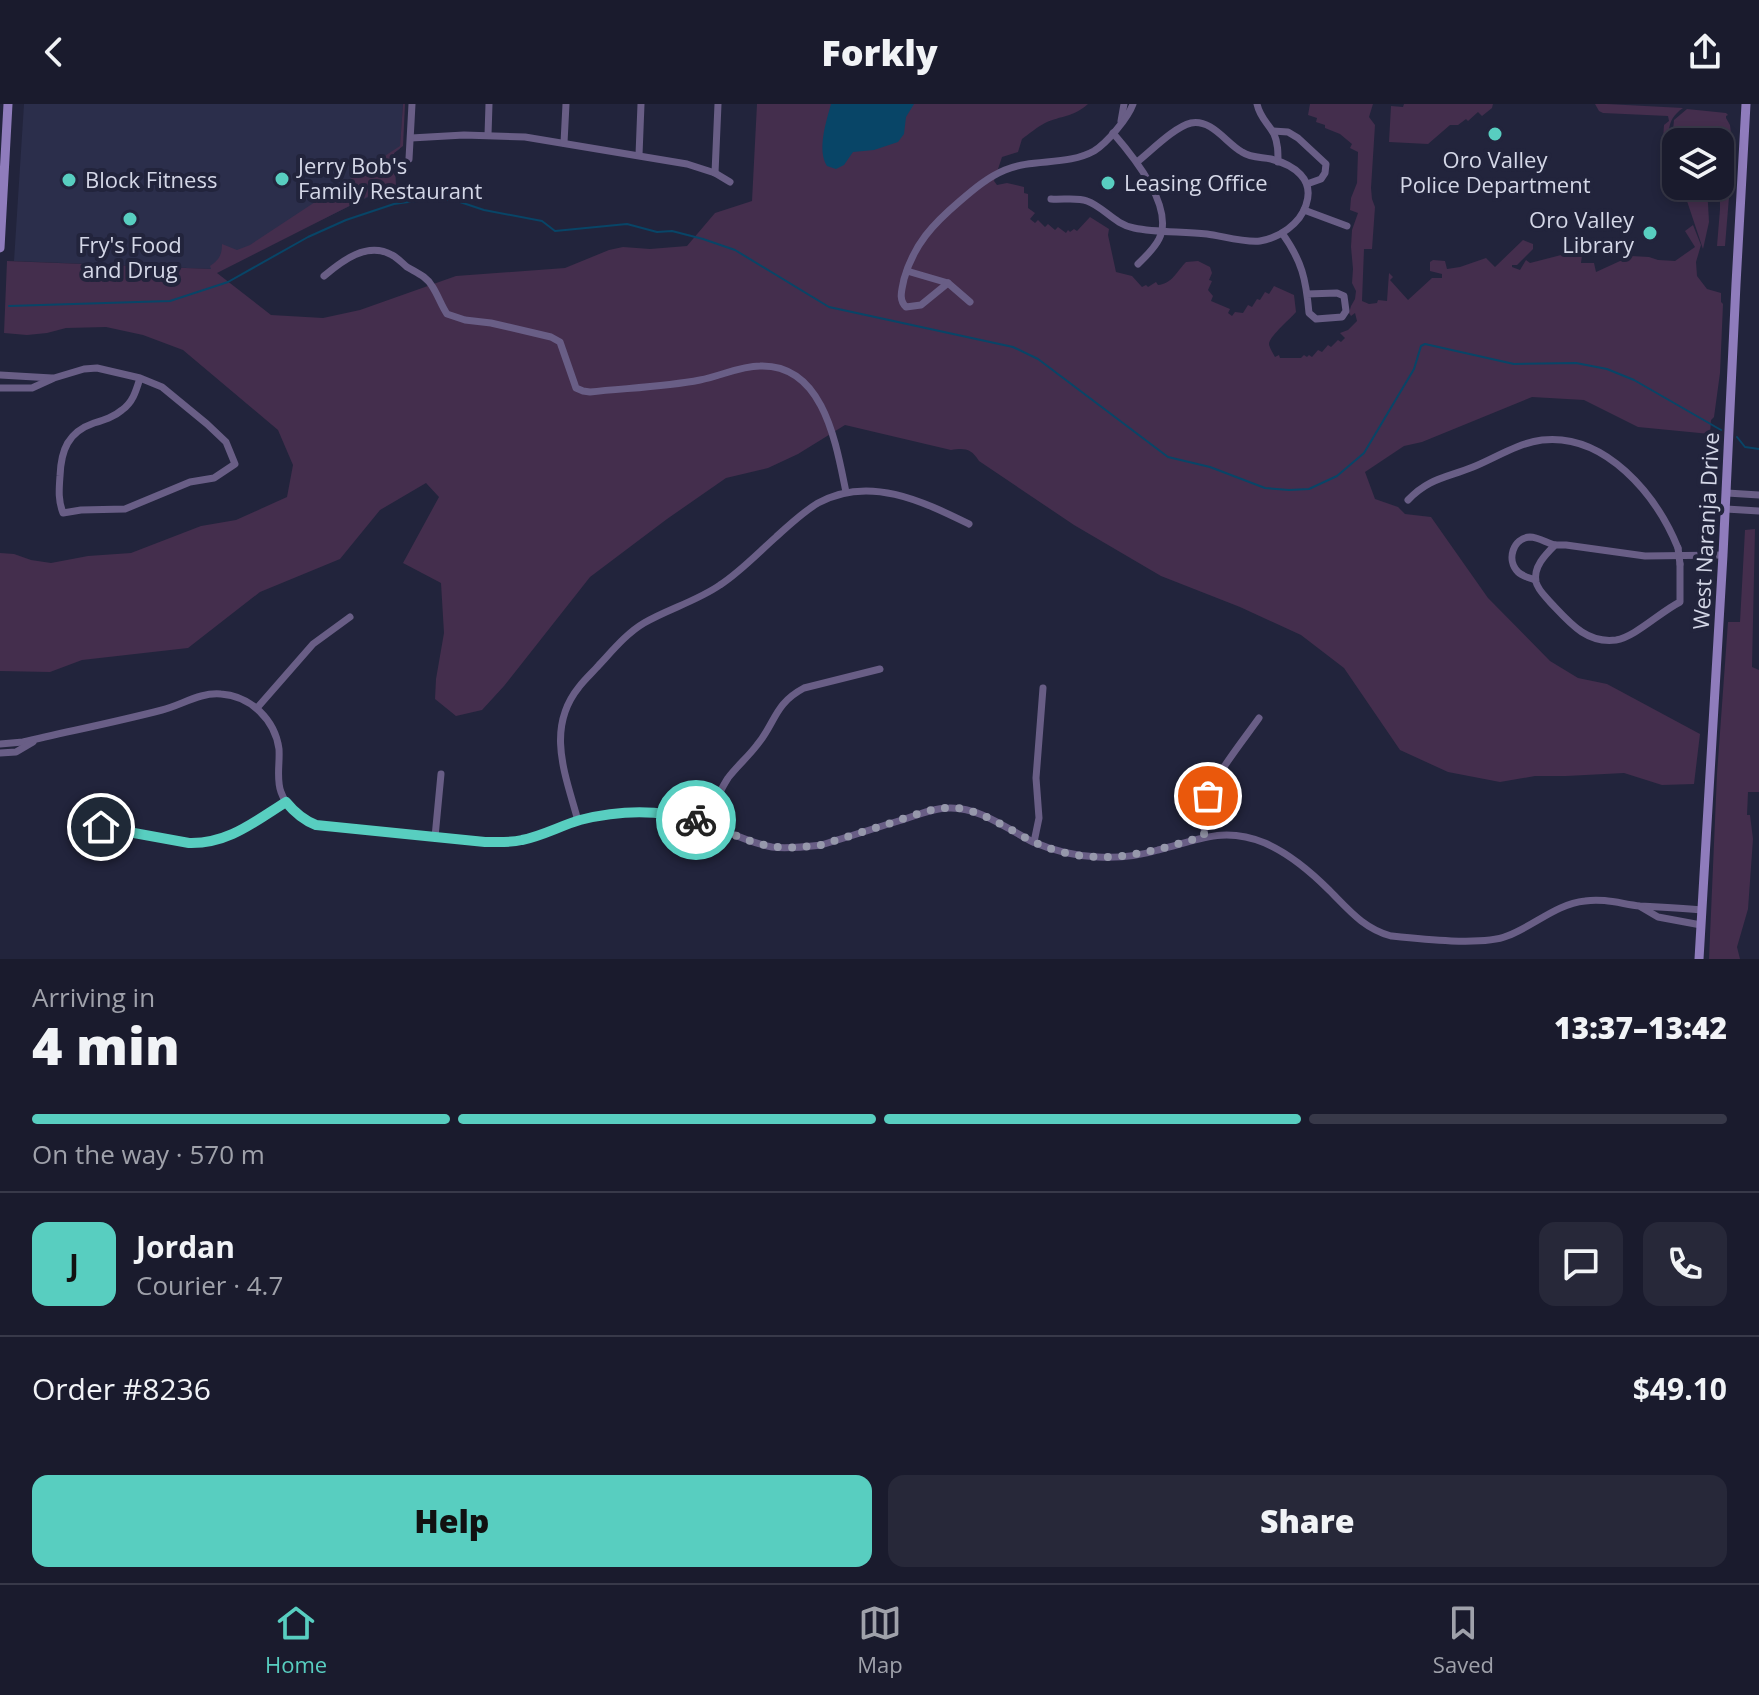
<!DOCTYPE html>
<meta charset="utf-8">
<style>
:root{--surface:#1a1b2d;--page:#272839;--text:#f1f3f6;--muted:#9fa1aa;--line:#383949;--accent:#58cec0}
body{margin:0;font-family:"Open Sans",sans-serif;background:var(--page);color:var(--text);height:100vh;display:flex;flex-direction:column;font-size:30px;white-space:nowrap}
*{box-sizing:border-box;margin:0}
p{font-size:26px;color:var(--muted)}
.icon{flex:none;width:44px;height:44px;fill:none;stroke:currentColor;stroke-width:2;stroke-linecap:round;stroke-linejoin:round}
.map{position:relative;height:855px;overflow:hidden}
.panel{display:flex;flex-direction:column;background:var(--surface);flex:1}
.panel>*{flex:none}
.controls{position:absolute;left:1662px;top:24px;display:grid;gap:16px}
.controls a{display:grid;place-items:center;width:72px;height:72px;border-radius:16px;background:var(--surface);box-shadow:0 4px 12px #0003,0 0 0 2px var(--line);font-size:40px}
.pin{position:absolute;display:grid;place-items:center;width:68px;height:68px;color:#fff;margin:-34px;border:4px solid #fff;border-radius:50%;box-shadow:0 2px 8px #0007}
.courier{position:absolute;display:grid;place-items:center;width:80px;height:80px;margin:-40px;border:6px solid #58cec0;border-radius:50%;background:#fff;color:#222;box-shadow:0 2px 10px #0007}
.head em{font-style:normal;font-weight:800}
.head div{display:flex;flex-direction:column-reverse}
.head{display:flex;align-items:center;justify-content:space-between;height:136px;padding:0 32px}
h1{font-size:52px;font-weight:800;line-height:60px}
.bar{display:grid;grid-template-columns:repeat(4,1fr);gap:12px 8px;align-content:center;height:96px;padding:0 32px}
.bar i{height:10px;border-radius:6px;background:var(--line)}
.bar .selected{background:var(--accent)}
.bar p{grid-column:span 4}
.line{display:flex;align-items:center;gap:20px;padding:0 32px;border-top:2px solid var(--line)}
.line div{flex:1}
.round{display:grid;place-items:center;flex:none;width:84px;height:84px;border-radius:16px;background:var(--page)}
.action{display:flex;gap:16px;margin-top:auto;padding:16px 32px}
.action a{flex:1;height:92px;border-radius:16px;background:var(--accent);color:#111;font-size:32px;font-weight:800;line-height:92px;text-align:center}
.action a+a{background:var(--page);color:var(--text)}
header{display:flex;justify-content:space-between;align-items:center;height:104px;padding:0 32px;background:var(--surface);font-size:36px;font-weight:800}
.tab-bar{display:flex;justify-content:space-around;align-items:center;height:112px;border-top:2px solid var(--line);background:var(--surface);font-size:22px;color:var(--muted)}
.tab-bar a{display:grid;justify-items:center;gap:4px}
.tab-bar .selected{color:var(--accent)}
.map>svg:first-child{display:block}
.built{fill:#2b2e4b}
.green{fill:#442e4d}
.water{fill:#084567}
.lines{fill:none;stroke-linecap:round;stroke-linejoin:round}
.stream{stroke:#084567;stroke-width:2}
.street{stroke:#695e86;stroke-width:7}
.secondary{stroke:#8f7cbc;stroke-width:9}
.street-bridge{stroke:#695e86;stroke-width:7}
.done{stroke:#9698ab;stroke-width:8;stroke-dasharray:0 14.4}
.route{stroke:#58cec0;stroke-width:10}
.poi-dot{fill:#58cec0;stroke:#22243c;stroke-width:3}
.labels{text-anchor:middle;stroke-width:8;stroke-linejoin:round;paint-order:stroke}
.poi-label{font-size:22px;fill:#d4d7e7;stroke:#22243c;text-anchor:start}
.street-label{font-size:22px;fill:#d4d7e7;stroke:#22243c}
</style>
<header><svg class="icon" aria-label="back" viewBox="0 0 24 24"><path d="M15 5l-7 7 7 7"/></svg>Forkly<svg class="icon" aria-label="share" viewBox="0 0 24 24"><path d="M12 15V3M7 8l5-5 5 5M5 13v7h14v-7"/></svg></header>
<div class="map">
<svg width="1759" height="855" viewBox="0 0 1759 855">
<rect width="100%" height="100%" fill="#22243c"/>
<!-- built -->
<path class="built" d="M24 0H403L400 45 394 49 396 83 364 95 276 138 212 165 14 157Z"/>
<!-- green -->
<g class="green">
<path d="M403 0H405L403 42 394 49 396 82 373 90 217 169 271 211 323 214 360 206 456 172 565 164 609 146 623 143 650 145 687 142 715 109 752 97 757 0H1088C1072 14 1062 11 1045 19 1037 23 1029 30 1022 35L1018 48 1002 53 994 77 997 81 1007 79 1024 83V89L1028 90V104L1035 109 1030 115 1035 119 1038 116 1045 123 1048 120 1055 126 1058 123 1066 129 1068 126 1070 128 1074 125 1077 127 1090 113 1109 125 1108 131 1116 168 1132 172 1142 183 1146 181 1148 183 1156 178 1158 181C1172 180 1177 167 1186 158L1198 157 1210 163 1212 169 1209 176 1212 177 1208 186 1213 192 1211 197 1230 205 1228 209 1232 212 1235 208 1243 209 1248 201 1252 203 1257 195 1260 196 1265 188 1269 190 1274 182 1294 191 1296 208C1290 215 1269 233 1269 240 1269 243 1274 251 1275 253L1279 251 1280 254H1301L1304 251 1307 253 1309 251 1312 253 1318 246 1322 248 1328 241 1331 243 1338 236 1341 238 1345 234 1340 229 1348 226 1357 217 1355 209 1351 212 1349 209 1351 202 1355 195 1356 187 1352 179 1353 165 1351 143 1352 126 1358 109 1350 106 1351 94 1357 79 1358 48 1350 44 1352 40 1340 30 1325 24V21L1316 18 1317 14 1308 11 1310 0H1373L1369 13 1375 21 1371 84 1372 95 1375 103 1372 145H1364L1362 197 1369 200 1377 199 1378 196 1387 197 1389 169 1393 173 1390 176 1408 196 1432 174H1442V170L1430 167V158L1433 156 1445 157 1447 165 1460 163 1486 154 1495 163 1523 136 1533 140V145L1517 161H1512V163L1520 166 1526 156 1530 159 1565 150 1582 151 1581 159H1594L1596 168 1631 152 1649 153 1658 156 1675 157 1695 143 1685 127 1693 121 1701 141 1696 158 1697 172 1707 185 1721 189V198L1723 200 1720 269 1714 313 1711 316 1710 330 1638 323 1584 296 1532 293 1422 338 1404 342 1365 368 1375 395 1398 403 1405 410 1431 413 1488 494 1550 557 1578 574 1607 580 1700 630 1694 680 1662 681 1624 669 1566 672H1535L1500 678 1448 668 1400 646 1344 564 1301 531 1240 503 1161 472 1074 421 979 357C971 344 964 344 951 346L845 321 798 350 768 364 726 374 667 415 590 473 504 582 482 606 456 612 435 595 436 575 444 529 441 479 403 459 439 393 426 379 380 406 340 455 260 488 188 544 82 556 50 568 0 567V449L14 450 31 456 51 459 88 452 131 449 201 422 236 416 287 393 293 361 278 326 183 246 143 231 106 223 66 224 47 229 27 231 4 229 7 157 211 165 210 162C219 156 222 151 222 140L237 146 250 141 400 42Z"/>
<path d="M1404 0H1493L1492 4 1482 12 1478 8 1468 17 1466 15 1458 21H1450L1428 40 1389 38 1391 2 1403 3Z"/>
<path d="M1595 0H1607L1683 4C1663 18 1672 30 1665 50L1662 49 1664 21 1669 17 1668 12 1603 9 1599 7Z"/>
<path d="M1687 5 1726 9 1728 11 1726 12V14L1730 21 1732 36 1734 32 1725 142H1717L1720 105V38H1676V58L1665 56 1671 47 1674 16Z"/>
<path d="M1682 82H1707L1709 118 1703 145Z"/>
<path d="M1755 425 1752 563 1759 566V688H1748L1747 711H1750L1753 735 1748 805 1737 843 1740 855H1709L1717 670 1728 518H1740L1745 426Z"/>
</g>
<!-- water -->
<path class="water" d="M831 0H914L906 13 904 30 898 38 874 46 853 48 844 61 836 65 827 62C817 46 826 18 831 0Z"/>
<g class="lines">
<!-- stream -->
<g class="stream">
<path d="M9 202 170 197 228 178 308 133 346 116 394 100 430 95 454 96 484 106 542 117 555 127 627 120 657 128 672 127 703 135 735 146 829 203 1013 243 1038 255 1168 353 1210 363 1265 384 1289 386 1309 385 1337 372 1364 349 1414 265 1421 242 1425 240 1514 260 1576 259 1607 265 1634 276 1721 326"/>
<path d="M1737 333 1745 343 1759 345"/>
</g>
<!-- street -->
<g class="street">
<path d="M1257 0C1260 14 1268 19 1274 30 1278 39 1278 48 1278 58"/>
<path d="M1121 17 1124 0"/>
<path d="M1273 27 1288 28 1298 34 1326 60 1325 69 1321 75 1307 80"/>
<path d="M1113 29C1133 52 1175 103 1159 135 1154 145 1145 153 1138 160"/>
<path d="M488 31 489 0"/>
<path d="M411 34 464 31 525 33 687 60 715 69 730 78"/>
<path d="M564 39 566 0"/>
<path d="M639 51 641 0"/>
<path d="M409 55 412 0"/>
<path d="M715 69 718 0"/>
<path d="M1051 95C1062 96 1077 93 1087 97 1104 103 1114 120 1134 124 1157 129 1183 127 1207 130 1222 132 1246 139 1260 137 1279 134 1300 120 1306 101 1315 75 1294 61 1271 55 1261 53 1251 54 1242 48 1226 39 1212 15 1191 19 1174 23 1150 48 1137 58"/>
<path d="M1304 106 1347 122"/>
<path d="M1282 129C1302 157 1306 175 1309 209L1316 215 1342 213 1346 207 1344 192 1337 189 1307 190"/>
<path d="M907 167 948 179 970 198"/>
<path d="M324 172C342 157 367 137 392 151 398 154 402 159 407 163 417 169 426 172 432 182 438 191 441 201 447 210L465 216 491 219 551 233 560 238 576 284 583 287 590 288C626 284 664 283 700 276 721 272 740 262 760 262 824 260 836 340 846 388"/>
<path d="M948 179 921 201 906 203C898 195 902 186 904 175 914 140 933 120 960 97 974 85 988 73 1005 66 1033 54 1067 62 1094 47 1107 39 1128 14 1133 0"/>
<path d="M0 271 52 274"/>
<path d="M0 284H32L54 274 84 265 97 264 140 274 162 283 207 320 226 338 235 360 214 374 190 378 125 405 81 406 63 409C58 396 59 386 60 372 61 346 68 328 94 319 104 316 114 313 122 306 133 298 136 287 140 274"/>
<path d="M1727 389 1759 391"/>
<path d="M1408 396C1429 374 1446 374 1473 363 1495 354 1518 339 1542 336 1605 329 1656 390 1678 444"/>
<path d="M1726 405 1759 407"/>
<path d="M1680 460V498C1660 508 1635 533 1616 536 1586 540 1569 518 1550 498 1545 492 1538 486 1536 478 1533 463 1545 451 1555 441H1566L1645 452 1723 451"/>
<path d="M1535 476C1530 474 1522 472 1518 468 1506 456 1513 434 1530 433 1538 433 1547 439 1555 441"/>
<path d="M257 604 313 540 350 513"/>
<path d="M0 640 23 638C70 627 116 618 162 606 182 601 200 588 221 590 251 592 275 616 279 645 280 660 276 675 281 688 287 705 301 715 316 721L505 739C530 735 552 726 575 718 600 710 628 706 654 708 672 710 691 714 708 720 729 728 749 739 772 743 788 745 804 743 821 741 848 733 875 724 902 716 917 711 933 704 949 704 980 703 1007 725 1033 738 1054 747 1075 752 1098 753 1118 754 1139 752 1158 746 1199 736 1223 722 1265 739 1288 749 1311 768 1329 786 1349 806 1363 824 1391 832 1419 835 1483 842 1507 832 1534 822 1556 800 1585 797 1604 794 1622 800 1640 802 1661 803 1681 804 1702 806"/>
<path d="M0 649 16 648 33 638"/>
<path d="M578 717C566 672 545 625 579 583 585 575 593 568 599 561 613 546 627 529 644 519 668 505 697 497 720 481 740 468 758 449 776 433 789 421 803 408 818 399 869 371 922 397 969 420"/>
<path d="M76 719 189 739C227 741 254 717 286 698"/>
<path d="M705 719C712 704 719 688 728 674 737 662 748 653 757 641 776 618 774 600 804 584L880 565"/>
<path d="M1204 732C1205 720 1204 707 1208 694 1214 672 1245 634 1259 614"/>
<path d="M435 733 441 670"/>
<path d="M1034 738 1039 714 1036 674 1043 584"/>
<path d="M1641 803 1658 813 1701 821"/>
</g>
<!-- secondary -->
<g class="secondary">
<path d="M0 144 8 0"/>
<path d="M1699 855 1723 451 1736 180 1746 0"/>
</g>
<!-- street-bridge -->
<path class="street-bridge" d="M1678 444 1680 460"/>
</g>
<g class="lines">
<!-- done -->
<path class="done" d="M696 716C721 724 744 737 769 742 786 745 804 743 821 741 844 734 868 726 891 719 912 712 935 702 957 704 983 707 1008 725 1030 736 1090 766 1144 751 1204 732L1205 707 1208 692"/>
<!-- route -->
<path class="route" d="M101 723 189 739C228 740 254 718 286 698 295 709 303 716 316 721L485 738C497 738 509 739 522 736 542 732 560 722 580 716 619 706 657 705 696 716"/>
</g>
<!-- markers -->
<g class="poi-dot">
<circle cx="1495" cy="30" r="8"/>
<circle cx="282" cy="75" r="8"/>
<circle cx="69" cy="76" r="8"/>
<circle cx="1108" cy="79" r="8"/>
<circle cx="130" cy="115" r="8"/>
<circle cx="1650" cy="129" r="8"/>
</g>
<g class="labels">
<!-- poi labels -->
<g class="poi-label">
<text x="1495" y="64" text-anchor="middle">Oro Valley<tspan x="1495" dy="25">Police Department</tspan></text>
<text x="298" y="70">Jerry Bob's<tspan x="298" dy="25">Family Restaurant</tspan></text>
<text x="85" y="84">Block Fitness</text>
<text x="1124" y="87">Leasing Office</text>
<text x="1634" y="124" text-anchor="end">Oro Valley<tspan x="1634" dy="25">Library</tspan></text>
<text x="130" y="149" text-anchor="middle">Fry's Food<tspan x="130" dy="25">and Drug</tspan></text>
</g>
<!-- street labels -->
<g class="street-label">
<text transform="translate(1706 427) rotate(-87)" y="8">West Naranja Drive</text>
</g>
</g>
</svg>
<div class="controls">
<a><svg class="icon" aria-label="layers" viewBox="0 0 24 24"><path d="M12 4l9 5-9 5-9-5zM3 14l9 5 9-5"/></svg></a>
</div>
<div class="pin" style="left:1208px;top:692px;background:#ea580c"><svg class="icon" aria-label="bag" viewBox="0 0 24 24"><path d="M5 8h14l-1 12H6zM9 8a3 3 0 0 1 6 0"/></svg></div>
<div class="pin" style="left:101px;top:723px;background:#1f2937"><svg class="icon" aria-label="home" viewBox="0 0 24 24"><path d="M3 11l9-7 9 7M6 9v11h12V9"/></svg></div>
<div class="courier" style="left:696px;top:716px"><svg class="icon" aria-label="bike" viewBox="0 0 24 24"><circle cx="6" cy="16" r="4"/><circle cx="18" cy="16" r="4"/><path d="M6 16l4-8h5l3 8M10 8l3 8H6M13 5h3"/></svg></div>
</div>
<section class="panel">
<div class="head"><div><h1>4 min</h1><p>Arriving in</p></div><em>13:37–13:42</em></div>
<div class="bar"><i class="selected"></i><i class="selected"></i><i class="selected"></i><i></i><p>On the way · 570 m</p></div>
<div class="line" style="height:144px"><b class="round" style="background:var(--accent);color:#111">J</b><div><b>Jordan</b><p>Courier · 4.7</p></div><a class="round"><svg class="icon" aria-label="chat" viewBox="0 0 24 24"><path d="M4 5h16v11H9l-5 4z"/></svg></a><a class="round"><svg class="icon" aria-label="phone" viewBox="0 0 24 24"><path d="M5 4h4l2 5-3 2q2 4 5 5l2-3 5 2v4C11 20 4 13 5 4z"/></svg></a></div>
<div class="line" style="height:104px"><div>Order #8236</div><b>$49.10</b></div>
<div class="action"><a>Help</a><a>Share</a></div>
</section>
<nav class="tab-bar">
<a class="selected"><svg class="icon" aria-label="home" viewBox="0 0 24 24"><path d="M3 11l9-7 9 7M6 9v11h12V9"/></svg>Home</a>
<a><svg class="icon" aria-label="map" viewBox="0 0 24 24"><path d="M3 6l6-2 6 2 6-2v14l-6 2-6-2-6 2zM9 4v14M15 6v14"/></svg>Map</a>
<a><svg class="icon" aria-label="saved" viewBox="0 0 24 24"><path d="M7 4h10v16l-5-4-5 4z"/></svg>Saved</a>
</nav>
